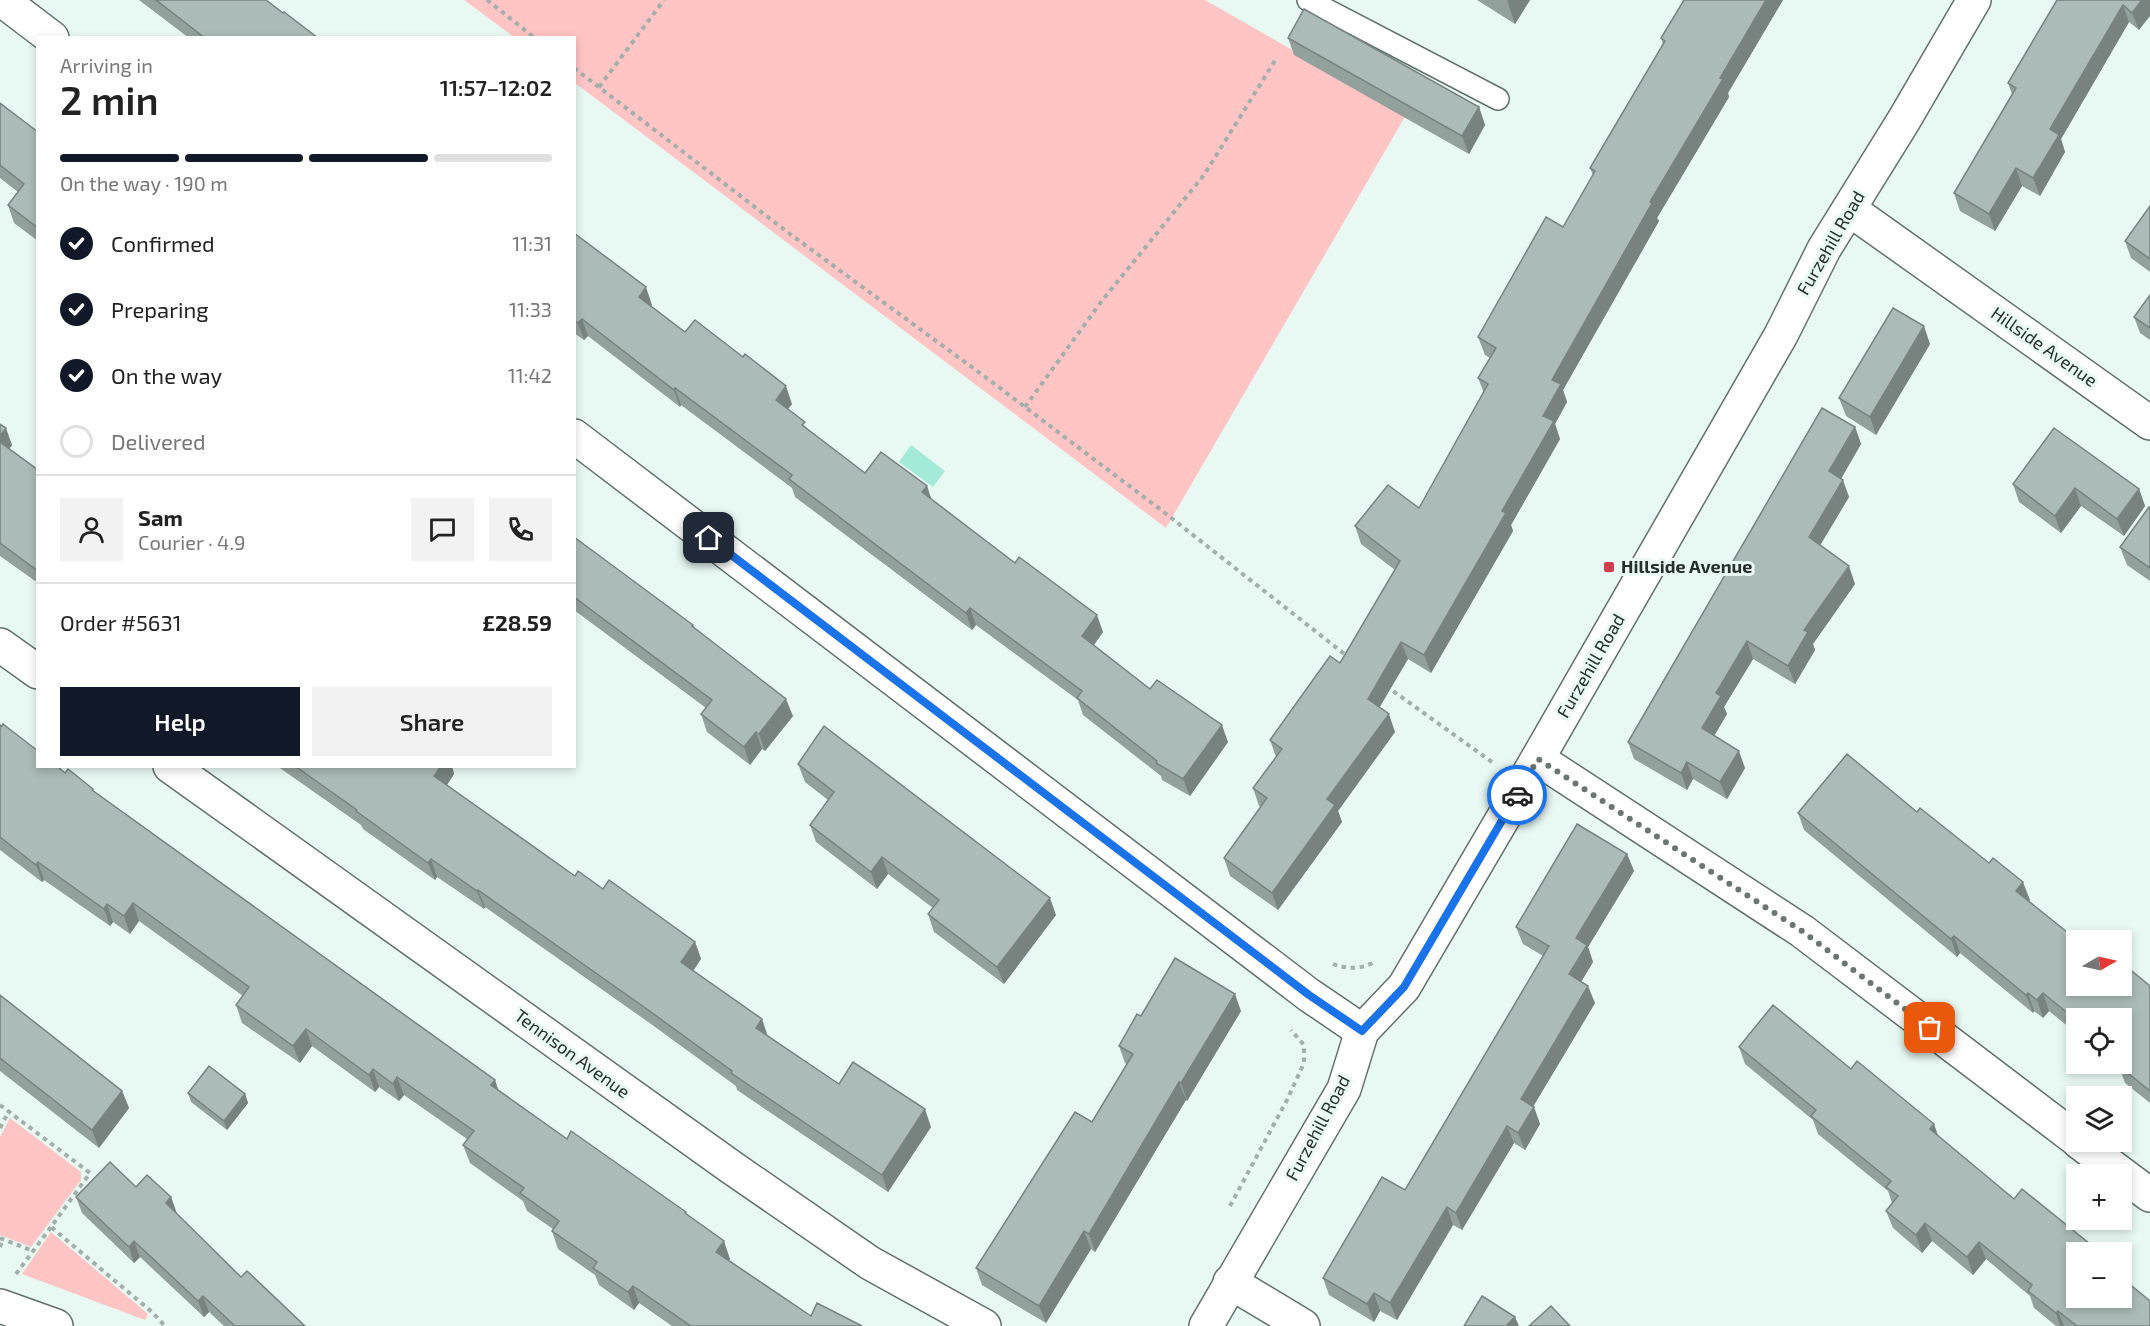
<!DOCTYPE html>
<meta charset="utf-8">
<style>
:root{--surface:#fff;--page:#f2f2f2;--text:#222;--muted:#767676;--line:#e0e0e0;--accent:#111827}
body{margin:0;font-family:"Exo 2",sans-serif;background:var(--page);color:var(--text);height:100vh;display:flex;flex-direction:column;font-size:22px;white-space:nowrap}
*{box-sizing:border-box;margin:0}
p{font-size:20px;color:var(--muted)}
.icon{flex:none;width:33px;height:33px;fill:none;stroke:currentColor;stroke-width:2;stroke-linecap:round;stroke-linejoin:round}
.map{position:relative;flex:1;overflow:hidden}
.side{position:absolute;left:36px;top:36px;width:540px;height:732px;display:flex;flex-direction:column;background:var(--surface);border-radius:0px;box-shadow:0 3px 9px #0003}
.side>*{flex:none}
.needle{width:39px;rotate:81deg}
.fabs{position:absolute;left:2066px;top:930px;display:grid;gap:12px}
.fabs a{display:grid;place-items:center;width:66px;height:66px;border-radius:0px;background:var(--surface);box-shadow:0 3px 9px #0003;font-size:30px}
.pin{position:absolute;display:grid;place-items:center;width:51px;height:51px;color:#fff;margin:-26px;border-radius:12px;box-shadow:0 3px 9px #0006}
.courier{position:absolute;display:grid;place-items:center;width:60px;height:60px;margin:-30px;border:4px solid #1a73e8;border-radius:50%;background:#fff;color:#222;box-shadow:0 2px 8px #0007}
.headline em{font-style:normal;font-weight:600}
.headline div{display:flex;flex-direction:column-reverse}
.headline{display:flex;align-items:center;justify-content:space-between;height:102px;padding:0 24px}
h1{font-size:39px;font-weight:600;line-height:45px}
.bar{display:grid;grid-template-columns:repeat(4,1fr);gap:9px 6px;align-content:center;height:72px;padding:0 24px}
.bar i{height:8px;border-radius:4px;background:var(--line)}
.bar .on{background:var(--accent)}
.bar p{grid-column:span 4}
.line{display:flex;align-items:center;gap:15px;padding:0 24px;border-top:2px solid var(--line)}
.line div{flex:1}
.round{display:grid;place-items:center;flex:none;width:63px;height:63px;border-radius:0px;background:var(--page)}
ol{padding:0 24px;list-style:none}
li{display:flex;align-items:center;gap:18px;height:66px}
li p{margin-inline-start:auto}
li .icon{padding:6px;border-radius:50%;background:var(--accent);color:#fff;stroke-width:4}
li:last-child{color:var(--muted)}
li i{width:33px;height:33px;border:3px solid var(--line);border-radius:50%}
.button{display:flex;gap:12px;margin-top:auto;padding:12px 24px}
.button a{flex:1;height:69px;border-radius:0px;background:var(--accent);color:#fff;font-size:24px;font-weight:600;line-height:69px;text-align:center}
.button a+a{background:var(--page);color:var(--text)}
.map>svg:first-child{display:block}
.green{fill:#ffc4c4}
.water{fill:#a4ead8}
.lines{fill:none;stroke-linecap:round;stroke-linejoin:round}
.lane-casing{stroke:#61706c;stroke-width:24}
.street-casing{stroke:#61706c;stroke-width:36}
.secondary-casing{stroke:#61706c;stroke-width:36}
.path{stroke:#a2afab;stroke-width:4;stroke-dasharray:4.5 4.5;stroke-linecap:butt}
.lane{stroke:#fff;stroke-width:21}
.street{stroke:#fff;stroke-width:33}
.secondary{stroke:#fff;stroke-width:33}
.wall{fill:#93a19d}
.shaded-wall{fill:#788380}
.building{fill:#abbbb7;stroke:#788380;stroke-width:1.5}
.done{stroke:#6b7572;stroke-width:6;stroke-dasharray:0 10.8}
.route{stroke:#1a73e8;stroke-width:8}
.poi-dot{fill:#cf3e50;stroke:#e8f9f4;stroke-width:2}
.labels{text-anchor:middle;stroke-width:6;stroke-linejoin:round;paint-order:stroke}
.street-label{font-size:18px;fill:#272e2c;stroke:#e8f9f4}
.poi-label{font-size:18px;font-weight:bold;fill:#272e2c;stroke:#e8f9f4;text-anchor:start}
</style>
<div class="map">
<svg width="2150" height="1326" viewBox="0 0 2150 1326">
<rect width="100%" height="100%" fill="#e8f9f4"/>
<!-- green -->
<g class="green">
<path d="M464 0H1205L1406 115 1166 528 575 83 574 38 514 37Z"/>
<path d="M10 1118 81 1172V1180L31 1247 0 1235V1137Z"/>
<path d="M51 1232 148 1314 145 1320 22 1274Z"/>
</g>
<!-- water -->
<path class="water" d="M911 445 945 471 933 487 899 462Z"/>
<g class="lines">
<!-- lane casing -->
<g class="lane-casing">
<path id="lane" d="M1308 0 1498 99"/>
</g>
<!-- street casing -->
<g class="street-casing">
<g id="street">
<path d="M2 0 52 38"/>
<path d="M1849 209 2150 423"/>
<path d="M574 436 1309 995 1362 1031"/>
<path d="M0 645 38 672"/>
<path d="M1538 759 1802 931 2076 1139"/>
<path d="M170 766 731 1167 870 1263 984 1326"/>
<path d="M2079 1142 2150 1195"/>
<path d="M1230 1282 1303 1326"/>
<path d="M0 1306 56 1326"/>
</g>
</g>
<!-- secondary casing -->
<g class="secondary-casing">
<path id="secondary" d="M1206 1326 1344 1089 1362 1031 1404 987 1523 784 1781 335 1824 249 1904 120 1974 0"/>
</g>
<!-- path -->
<g class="path">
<path d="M487 0 535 38"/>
<path d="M574 68 790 234 984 376 1165 513 1347 656"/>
<path d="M599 87 664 0"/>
<path d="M1025 407 1101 302 1204 175 1276 59"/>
<path d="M1386 686 1492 762"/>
<path d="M1333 964C1346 969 1363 970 1375 961"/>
<path d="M0 1105 90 1173 51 1227 152 1312 165 1326"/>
<path d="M0 1128 9 1111"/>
<path d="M1230 1206 1287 1100 1304 1063V1045L1291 1030"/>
<path d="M0 1238 33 1251"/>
<path d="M0 1247 3 1239"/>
<path d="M16 1274 51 1227"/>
</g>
<!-- lane -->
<use href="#lane" class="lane"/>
<!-- street -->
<use href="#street" class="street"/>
<!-- secondary -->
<use href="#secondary" class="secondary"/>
</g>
<!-- wall -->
<g class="wall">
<path d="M139 0H266L283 13 318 38H189Z"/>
<path d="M1477 0H1530L1515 24Z"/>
<path d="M1682 0H1783L1728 93 1729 97 1657 218 1659 221 1563 390 1567 402 1555 424 1560 439 1511 525 1513 531 1431 673 1408 659 1379 707 1395 732 1338 811 1342 822 1278 910 1230 876 1224 858 1261 807 1259 806 1253 788 1276 757 1270 740 1340 663 1395 570 1361 544 1355 526 1419 508 1484 393 1478 378 1490 358 1485 355 1478 337 1563 227 1593 175 1590 168 1663 44 1661 38 1684 1Z"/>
<path d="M2057 0H2150L2139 30 2129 22 2061 139 2065 152 2040 196 2022 186 1995 231 1960 211 1954 193 2012 94 2008 83Z"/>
<path d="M1288 38 1479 107 1485 125 1469 154 1294 55Z"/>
<path d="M0 103 38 132V241L14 223 8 205 18 192 0 178Z"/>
<path d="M2150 206V272L2131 258 2125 241Z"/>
<path d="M574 233 652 305 651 306 685 332 792 404 788 409 808 429 865 473 927 486 931 499 1103 632 1094 645 1150 689 1228 742 1190 796 1162 780 1161 776 1083 715 1078 700 976 625 972 630 795 497 792 488 681 405 680 407 588 336 584 340 574 333Z"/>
<path d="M2150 295V340L2140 333 2134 317Z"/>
<path d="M1930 344 1876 435 1846 416 1839 398Z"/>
<path d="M0 424 12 445 9 449 38 470V583L0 556Z"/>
<path d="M1855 427 1861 444 1841 479 1849 497 1820 545 1855 584 1813 644 1815 650 1795 684 1753 659 1724 707 1727 714 1714 736 1745 768 1727 799 1693 779 1687 790 1634 759 1628 742Z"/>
<path d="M2013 484 2139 489 2145 506 2124 536 2081 506 2061 533 2019 502Z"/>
<path d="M2150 508V581L2127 565 2120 547Z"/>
<path d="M574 537 693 625 695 628 793 716 765 751 762 749 750 765 707 732 701 714 706 708 574 610Z"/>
<path d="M0 725 65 773 93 789 94 791 495 1080 498 1090 567 1139 686 1212 687 1214 730 1259 729 1260 811 1316 862 1326H672L639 1303 634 1310 599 1285 595 1275 558 1249 552 1231 553 1229 527 1211 523 1201 470 1163 463 1145 467 1139 404 1095 399 1101 379 1087 375 1092 312 1046 300 1063 242 1023 236 1005 243 996 139 921 130 934 113 922 110 926 44 880 42 882 0 850Z"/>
<path d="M798 764 1056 915 1004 984 934 932 928 914 933 908 888 874 877 889 816 842 810 825 828 800 805 782Z"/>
<path d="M277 766H452L454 774 447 785 575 876 603 889 695 942 701 959 693 971 762 1019 767 1035 839 1084 931 1127 888 1192 737 1090 736 1086 651 1024 485 907 484 909 437 877 435 880 363 829 361 825Z"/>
<path d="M1917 812 2030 900 2029 901 2076 940 2150 986V1103L2125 1083 2120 1069 2113 1064H2121V1018H2076V1033L2049 1011 2043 1018 2034 1011 2033 1013 1960 953 1957 957 1804 830 1798 813Z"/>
<path d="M1627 854 1634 871 1588 947 1593 962 1581 982 1595 1003 1533 1106 1540 1124 1525 1150 1514 1143 1462 1230 1453 1225 1397 1320 1380 1311 1374 1322 1329 1295 1323 1278 1405 1190 1543 956 1523 944 1516 927Z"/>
<path d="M0 995 122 1091 129 1108 99 1148 0 1071Z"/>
<path d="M1241 1011 1187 1101 1186 1100 1095 1252 1091 1249 1046 1323 982 1285 976 1268 1092 1122 1127 1064 1125 1063 1119 1046 1141 1016Z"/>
<path d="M1739 1047 1851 1069 1934 1124 1938 1136 2076 1252 2150 1326H2056L2034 1308 2030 1296 1986 1259 1973 1275 1932 1241 1922 1253 1893 1228 1886 1211 1892 1203 1888 1191 1818 1134 1813 1120 1745 1064Z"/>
<path d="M188 1093 245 1094 248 1103 227 1130 191 1102Z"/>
<path d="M136 1187 171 1197 177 1214 241 1277 305 1326H224L209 1312 204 1317 140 1257 134 1263 82 1213 76 1197Z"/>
</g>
<!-- shaded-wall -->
<g class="shaded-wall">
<path d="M1507 0H1530L1515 24Z"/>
<path d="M1766 0H1783L1728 93 1729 97 1657 218 1659 221 1563 390 1567 402 1555 424 1560 439 1511 525 1513 531 1431 673 1424 655 1502 511 1552 380 1650 202 1720 78Z"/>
<path d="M2142 0H2150V16L2139 30 2132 13Z"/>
<path d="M2123 5 2129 22 2061 139 2065 152 2040 196 2033 178 2050 129Z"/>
<path d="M1479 107 1485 125 1469 154 1462 136Z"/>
<path d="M2016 168 2022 186 1995 231 1989 214Z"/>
<path d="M646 287 652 305 645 314 639 297Z"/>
<path d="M582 319 588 336 584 340 578 323Z"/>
<path d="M1924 326 1930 344 1876 435 1870 417Z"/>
<path d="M786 386 792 404 782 417 776 400Z"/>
<path d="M675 388 681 405 680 407 674 390Z"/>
<path d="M1855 427 1861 444 1835 489 1829 471Z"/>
<path d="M6 428 12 445 3 458 0 448V436Z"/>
<path d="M1843 480 1849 497 1815 554 1809 537Z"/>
<path d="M927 486 933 504 922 492Z"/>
<path d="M2075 488 2081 506 2061 533 2055 516Z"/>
<path d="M2139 489 2145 506 2124 536 2117 519Z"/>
<path d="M1849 566 1855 584 1813 644 1815 650 1795 684 1788 666 1804 630Z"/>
<path d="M970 608 976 625 972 630 966 613Z"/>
<path d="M1097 615 1103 632 1088 653 1082 636Z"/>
<path d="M1747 641 1753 659 1724 707 1727 714 1708 746 1702 728 1716 693Z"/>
<path d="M1401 642 1408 659 1374 717 1368 699Z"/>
<path d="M786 699 793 716 765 751 759 734Z"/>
<path d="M1389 714 1395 732 1338 811 1342 822 1278 910 1272 893 1327 799Z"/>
<path d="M1222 725 1228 742 1190 796 1183 779Z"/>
<path d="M756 732 762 749 750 765 744 747Z"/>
<path d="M1739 751 1745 768 1727 799 1720 782Z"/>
<path d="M1687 762 1693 779 1687 790 1681 773Z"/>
<path d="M441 766H452L454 774 441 794 434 776Z"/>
<path d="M1627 854 1634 871 1588 947 1593 962 1575 992 1569 974 1576 938Z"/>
<path d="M882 857 888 874 877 889 871 872Z"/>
<path d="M431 859 437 877 435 880 428 863Z"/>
<path d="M38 862 44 880 42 882 36 865Z"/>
<path d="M2023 882 2030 900 2023 908 2016 891Z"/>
<path d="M478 890 485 907 484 909 477 891Z"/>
<path d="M1050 898 1056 915 1004 984 997 967Z"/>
<path d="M133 903 139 921 130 934 124 916Z"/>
<path d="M107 904 113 922 110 926 104 909Z"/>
<path d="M1954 936 1960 953 1957 957 1951 939Z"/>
<path d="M695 942 701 959 687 980 681 962Z"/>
<path d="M1588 986 1595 1003 1527 1117 1521 1099Z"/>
<path d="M2028 993 2034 1011 2033 1013 2026 995Z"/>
<path d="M2043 993 2049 1011 2043 1018 2037 1000Z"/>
<path d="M1235 994 1241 1011 1187 1101 1181 1083Z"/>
<path d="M762 1019 768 1037 756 1028Z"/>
<path d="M306 1029 312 1046 300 1063 293 1046Z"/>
<path d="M373 1069 379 1087 375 1092 369 1075Z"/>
<path d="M397 1077 404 1095 399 1101 393 1084Z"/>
<path d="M495 1080 501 1098 491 1085Z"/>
<path d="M1179 1082 1186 1100 1095 1252 1089 1234Z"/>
<path d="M122 1091 129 1108 99 1148 92 1130Z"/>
<path d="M245 1094 248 1103 227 1130 224 1121Z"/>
<path d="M1534 1107 1540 1124 1525 1150 1518 1133Z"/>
<path d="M925 1109 931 1127 888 1192 882 1175Z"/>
<path d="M1934 1124 1940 1142 1930 1129Z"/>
<path d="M1507 1126 1514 1143 1462 1230 1456 1213Z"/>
<path d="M171 1197 177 1214 171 1219 166 1203Z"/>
<path d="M1447 1207 1453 1225 1397 1320 1390 1303Z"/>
<path d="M1925 1223 1932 1241 1922 1253 1916 1235Z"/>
<path d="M1084 1231 1091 1249 1046 1323 1039 1306Z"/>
<path d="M134 1241 140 1257 134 1263 129 1247Z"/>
<path d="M724 1241 730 1259 723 1269 716 1252Z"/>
<path d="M1979 1242 1986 1259 1973 1275 1967 1257Z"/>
<path d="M633 1286 639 1303 634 1310 628 1292Z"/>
<path d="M1374 1293 1380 1311 1374 1322 1367 1304Z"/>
<path d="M203 1296 209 1312 204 1317 198 1301Z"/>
<path d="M2058 1311 2064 1326H2060L2056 1313Z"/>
<path d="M1515 1317 1519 1326H1506Z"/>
</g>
<!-- building -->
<g class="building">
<path d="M156 0H266L283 13 284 12 318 38H205Z"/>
<path d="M1684 0H1766L1720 78 1723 79 1650 202 1652 203 1552 380 1561 384 1543 416 1554 421 1502 511 1506 513 1424 655 1401 642 1368 699 1389 714 1327 799 1335 805 1272 893 1224 858 1267 798 1253 788 1282 749 1270 740 1330 656 1340 663 1400 561 1355 526 1388 485 1419 508 1488 384 1478 378 1496 348 1478 337 1546 217 1563 227 1595 171 1590 168 1665 41 1661 38Z"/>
<path d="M2057 0H2142L2132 13 2123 5 2050 129 2059 135 2033 178 2016 168 1989 214 1954 193 2016 88 2008 83Z"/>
<path d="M1304 9 1479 107 1462 136 1288 38Z"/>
<path d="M0 103 38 132V228L8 205 24 184 0 165Z"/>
<path d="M2150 206V259L2125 241Z"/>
<path d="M574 233 646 287 639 297 685 332 695 320 743 357 745 354 786 386 776 400 805 422 802 425 865 473 881 452 927 486 922 492 1015 563 1019 557 1097 615 1082 636 1150 689 1157 680 1222 725 1183 779 1156 763 1157 761 1077 698 1082 691 970 608 966 613 789 479 792 475 675 388 674 390 582 319 578 323 574 320Z"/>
<path d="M2150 295V328L2134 317Z"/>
<path d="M1893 308 1924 326 1870 417 1839 398Z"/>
<path d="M1822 408 1855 427 1829 471 1843 480 1809 537 1849 566 1804 630 1808 632 1788 666 1747 641 1716 693 1721 696 1702 728 1739 751 1720 782 1687 762 1681 773 1628 742Z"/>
<path d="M0 424 6 428 0 436Z"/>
<path d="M2054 428 2139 489 2117 519 2075 488 2055 516 2013 484Z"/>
<path d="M0 442 38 470V571L0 543Z"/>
<path d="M2149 507 2150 508V568L2120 547Z"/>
<path d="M574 537 693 625 692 626 786 699 759 734 756 732 744 747 701 714 712 700 574 597Z"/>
<path d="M3 724 38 751V766H57L65 773 68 769 93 789 92 790 495 1080 491 1085 567 1139 571 1131 686 1212 685 1213 724 1241 716 1252 811 1316 817 1303 862 1326H691L633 1286 628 1292 593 1268 597 1262 552 1231 559 1221 520 1193 524 1188 463 1145 474 1131 397 1077 393 1084 373 1069 369 1075 306 1029 293 1046 236 1005 249 987 133 903 124 916 107 904 104 909 38 862 36 865 0 837V725L2 726Z"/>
<path d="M824 726 1050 898 997 967 928 914 939 900 882 857 871 872 810 825 834 792 798 764Z"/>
<path d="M1847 754 1917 812 1920 808 1989 863 1993 858 2023 882 2016 891 2077 940H2076V986H2121V962L2150 986V1091L2119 1066 2124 1060 2121 1058V1018H2076V1020L2043 993 2037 1000 2028 993 2026 995 1954 936 1951 939 1798 813Z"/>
<path d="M295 766H441L434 776 575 876 578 871 603 889 609 880 695 942 681 962 762 1019 756 1028 839 1084 853 1062 925 1109 882 1175 731 1073 732 1071 644 1007 478 890 477 891 431 859 428 863 356 811 357 810Z"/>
<path d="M1577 824 1627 854 1576 938 1587 945 1569 974 1588 986 1521 1099 1534 1107 1518 1133 1507 1126 1456 1213 1447 1207 1390 1303 1374 1293 1367 1304 1323 1278 1382 1177 1405 1190 1549 946 1516 927Z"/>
<path d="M2089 936 2095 940H2086Z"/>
<path d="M1175 958 1235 994 1181 1083 1179 1082 1089 1234 1084 1231 1039 1306 976 1268 1075 1112 1092 1122 1133 1054 1119 1046 1137 1014 1141 1016Z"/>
<path d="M0 995 122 1091 92 1130 0 1058Z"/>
<path d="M1773 1005 1851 1069 1857 1061 1934 1124 1930 1129 2014 1199 2022 1189 2100 1252H2076V1298H2121V1277L2150 1301V1326H2077L2058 1311 2056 1313 2028 1291 2032 1285 1979 1242 1967 1257 1925 1223 1916 1235 1886 1211 1898 1196 1886 1187 1891 1181 1811 1116 1816 1110 1739 1047Z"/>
<path d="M209 1066 245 1094 224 1121 188 1093Z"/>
<path d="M110 1162 136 1187 147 1175 171 1197 166 1203 241 1277 247 1271 305 1326H235L203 1296 198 1301 134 1241 129 1247 76 1197Z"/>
<path d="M1482 1296 1515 1317 1506 1326H1464Z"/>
<path d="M1551 1306 1570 1326H1529Z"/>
</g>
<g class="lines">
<!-- done -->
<path class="done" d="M1517 795 1538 759 1802 931 1930 1028"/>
<!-- route -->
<path class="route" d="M709 538 1309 995 1362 1031 1404 987 1517 795"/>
</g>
<!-- markers -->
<rect class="poi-dot" x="1603" y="561" width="12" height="12" rx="3"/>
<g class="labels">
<!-- street labels -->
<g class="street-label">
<text transform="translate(1831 243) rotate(-60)" y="6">Furzehill Road</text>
<text transform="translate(2044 347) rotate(35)" y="6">Hillside Avenue</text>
<text transform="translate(1591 666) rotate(-60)" y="6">Furzehill Road</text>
<text transform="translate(572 1054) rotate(36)" y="6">Tennison Avenue</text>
<text transform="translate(1318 1128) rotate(-62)" y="6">Furzehill Road</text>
</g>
<!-- poi labels -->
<g class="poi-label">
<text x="1621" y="573">Hillside Avenue</text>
</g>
</g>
</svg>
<div class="fabs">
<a><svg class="needle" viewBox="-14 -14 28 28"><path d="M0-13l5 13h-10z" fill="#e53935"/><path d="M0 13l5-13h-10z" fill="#767676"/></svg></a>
<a><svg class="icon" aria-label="locate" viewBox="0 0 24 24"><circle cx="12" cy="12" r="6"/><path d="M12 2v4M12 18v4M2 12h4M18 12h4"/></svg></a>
<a><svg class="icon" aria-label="layers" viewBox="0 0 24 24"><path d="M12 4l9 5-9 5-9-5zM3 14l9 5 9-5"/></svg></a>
<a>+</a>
<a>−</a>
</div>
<div class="pin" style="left:1930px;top:1028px;background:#ea580c"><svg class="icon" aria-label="bag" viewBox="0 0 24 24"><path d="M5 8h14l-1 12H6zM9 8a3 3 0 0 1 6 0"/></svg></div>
<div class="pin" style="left:709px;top:538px;background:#1f2937"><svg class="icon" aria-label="home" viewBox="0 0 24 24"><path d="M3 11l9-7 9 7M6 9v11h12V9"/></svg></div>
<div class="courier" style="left:1517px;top:795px"><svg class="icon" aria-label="car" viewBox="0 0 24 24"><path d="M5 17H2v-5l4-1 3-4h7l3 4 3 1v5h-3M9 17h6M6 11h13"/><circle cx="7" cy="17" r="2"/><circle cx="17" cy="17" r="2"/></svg></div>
<section class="side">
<div class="headline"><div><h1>2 min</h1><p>Arriving in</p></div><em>11:57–12:02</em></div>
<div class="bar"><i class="on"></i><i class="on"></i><i class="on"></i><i></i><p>On the way · 190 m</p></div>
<ol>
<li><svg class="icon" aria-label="check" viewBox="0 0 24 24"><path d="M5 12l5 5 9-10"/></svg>Confirmed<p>11:31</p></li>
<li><svg class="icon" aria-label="check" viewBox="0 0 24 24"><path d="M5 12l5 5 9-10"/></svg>Preparing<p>11:33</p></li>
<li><svg class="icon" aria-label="check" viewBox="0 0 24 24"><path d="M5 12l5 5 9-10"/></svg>On the way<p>11:42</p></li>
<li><i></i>Delivered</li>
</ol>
<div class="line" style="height:108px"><a class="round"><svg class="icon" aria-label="person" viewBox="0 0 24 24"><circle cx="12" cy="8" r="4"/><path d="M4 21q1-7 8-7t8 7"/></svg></a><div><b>Sam</b><p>Courier · 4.9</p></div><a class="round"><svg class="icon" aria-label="chat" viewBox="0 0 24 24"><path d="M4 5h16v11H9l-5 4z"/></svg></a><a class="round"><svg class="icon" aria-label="phone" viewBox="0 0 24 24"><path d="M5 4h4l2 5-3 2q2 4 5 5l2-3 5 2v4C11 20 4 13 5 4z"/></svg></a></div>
<div class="line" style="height:78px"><div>Order #5631</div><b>£28.59</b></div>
<div class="button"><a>Help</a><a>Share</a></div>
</section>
</div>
